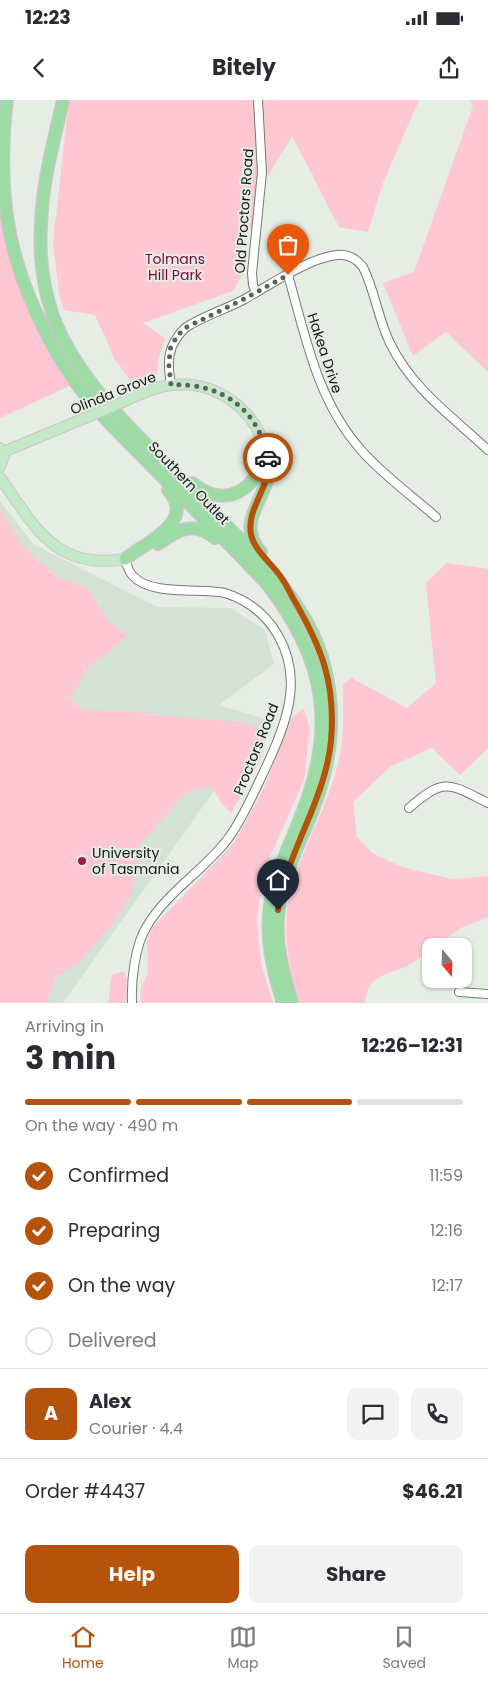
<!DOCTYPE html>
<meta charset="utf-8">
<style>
:root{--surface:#fff;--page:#f2f2f3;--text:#2b2b33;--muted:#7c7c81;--line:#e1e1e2;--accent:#b45309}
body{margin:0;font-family:Poppins,sans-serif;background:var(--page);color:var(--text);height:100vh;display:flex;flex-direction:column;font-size:19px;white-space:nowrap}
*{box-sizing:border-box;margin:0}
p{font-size:16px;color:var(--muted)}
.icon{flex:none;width:28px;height:28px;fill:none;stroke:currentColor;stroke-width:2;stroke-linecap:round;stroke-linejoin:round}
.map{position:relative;height:903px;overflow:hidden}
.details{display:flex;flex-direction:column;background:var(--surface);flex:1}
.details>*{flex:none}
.needle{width:32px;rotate:161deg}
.controls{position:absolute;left:422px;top:838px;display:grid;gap:10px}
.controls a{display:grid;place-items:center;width:50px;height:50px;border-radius:10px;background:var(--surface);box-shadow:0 1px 4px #0004;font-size:25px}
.pin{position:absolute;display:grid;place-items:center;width:42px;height:42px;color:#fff;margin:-51px -21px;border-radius:50% 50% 50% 0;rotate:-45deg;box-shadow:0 0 5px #0007}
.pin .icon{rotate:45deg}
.courier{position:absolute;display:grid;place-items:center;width:50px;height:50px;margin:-25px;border:4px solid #b45309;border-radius:50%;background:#fff;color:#222;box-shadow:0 1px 6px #0007}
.summary em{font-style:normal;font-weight:700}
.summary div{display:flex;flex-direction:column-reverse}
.summary{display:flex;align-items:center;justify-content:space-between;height:85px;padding:0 25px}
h1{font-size:32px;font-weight:700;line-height:38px}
.bar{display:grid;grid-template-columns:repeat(4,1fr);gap:8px 5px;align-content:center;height:60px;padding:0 25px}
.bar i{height:6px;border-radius:4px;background:var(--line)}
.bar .on{background:var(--accent)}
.bar p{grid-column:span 4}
.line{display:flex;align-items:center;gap:12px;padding:0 25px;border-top:1px solid var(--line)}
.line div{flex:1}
.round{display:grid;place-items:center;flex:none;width:52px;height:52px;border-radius:10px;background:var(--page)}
ol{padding:0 25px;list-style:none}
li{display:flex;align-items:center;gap:15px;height:55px}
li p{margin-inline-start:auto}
li .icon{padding:5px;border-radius:50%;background:var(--accent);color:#fff;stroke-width:4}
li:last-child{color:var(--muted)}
li i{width:28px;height:28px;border:2px solid var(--line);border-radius:50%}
.primary-button{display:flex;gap:10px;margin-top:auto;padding:10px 25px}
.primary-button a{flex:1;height:58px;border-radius:10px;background:var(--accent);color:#fff;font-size:20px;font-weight:700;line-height:58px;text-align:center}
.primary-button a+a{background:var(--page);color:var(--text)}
.status{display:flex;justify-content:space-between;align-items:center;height:35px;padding:0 25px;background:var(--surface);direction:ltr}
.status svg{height:14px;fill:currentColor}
header{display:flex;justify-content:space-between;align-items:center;height:65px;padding:0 25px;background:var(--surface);font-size:22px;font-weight:700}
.tab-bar{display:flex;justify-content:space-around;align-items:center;height:70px;border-top:1px solid var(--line);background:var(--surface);font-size:14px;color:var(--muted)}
.tab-bar a{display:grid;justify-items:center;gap:2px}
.tab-bar .on{color:var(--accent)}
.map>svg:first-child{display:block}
.built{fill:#d4e2d5}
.green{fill:#ffc7d2}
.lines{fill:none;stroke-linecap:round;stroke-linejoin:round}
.minor-casing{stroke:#737b74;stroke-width:10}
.major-casing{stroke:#c7c7c7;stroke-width:12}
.highway-casing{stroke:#c7c7c7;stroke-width:14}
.minor{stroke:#fff;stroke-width:8}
.major{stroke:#c4e9c8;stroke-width:10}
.highway{stroke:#9ddba4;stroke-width:11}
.major-bridge-casing{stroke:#c7c7c7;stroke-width:12;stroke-linecap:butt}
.major-bridge{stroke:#c4e9c8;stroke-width:10}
.done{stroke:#5d625d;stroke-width:5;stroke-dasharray:0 9}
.route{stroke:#b45309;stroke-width:6}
.poi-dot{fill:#a9174f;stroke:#e5ede5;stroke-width:2}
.labels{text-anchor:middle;stroke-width:4;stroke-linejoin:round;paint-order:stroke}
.street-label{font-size:14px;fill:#141714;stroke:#e5ede5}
.park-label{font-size:14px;fill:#7c0337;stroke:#e5ede5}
.poi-label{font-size:14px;fill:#141714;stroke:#e5ede5;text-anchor:start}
</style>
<div class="status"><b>12:23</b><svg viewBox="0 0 49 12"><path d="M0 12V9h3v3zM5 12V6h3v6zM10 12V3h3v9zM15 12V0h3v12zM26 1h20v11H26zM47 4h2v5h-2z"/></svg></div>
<header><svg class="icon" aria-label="back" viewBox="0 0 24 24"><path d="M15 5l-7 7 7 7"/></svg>Bitely<svg class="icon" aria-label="share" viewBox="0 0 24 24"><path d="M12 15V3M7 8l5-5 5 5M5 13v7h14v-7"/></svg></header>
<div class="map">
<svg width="488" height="903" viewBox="0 0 488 903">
<rect width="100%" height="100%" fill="#e5ede5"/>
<!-- built -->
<path class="built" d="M0 401 33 444 157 507 231 508 265 530 274 564 219 605 265 619 63 903H0Z"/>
<!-- green -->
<g class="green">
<path d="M0 0H7L4 90 26 189 76 283 0 318Z"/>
<path d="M69 0H258L262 72 253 129 243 132 240 167 243 168 242 175 233 191 143 223 165 238 159 257 156 278 137 289 115 260 95 215 64 210 59 193 53 143Z"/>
<path d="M260 0H419L383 83 368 132 339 127 292 36 268 76Z"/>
<path d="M470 0H488V272L446 232 413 256 383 183 414 172 473 6Z"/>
<path d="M0 410 21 443 38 460 58 477 87 488 108 520 128 536 87 569 70 599 84 610 131 611 166 616 242 622 268 632 261 659 231 713 223 705 211 686 187 692 129 756 142 755 134 779 131 795 113 824 81 861 55 878 47 903H0Z"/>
<path d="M447 463 488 469V648L460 675 432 648 391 666 353 702 357 737 372 753 402 767 452 779 488 776V817L461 828 435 846H431V849C423 855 414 863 405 867 384 876 368 875 365 903H299C287 864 280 819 294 779 307 740 328 704 338 664 345 638 343 611 343 584L352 578 407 608 436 583 426 483Z"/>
<path d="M304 609 310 628 304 680 270 757 262 783 257 820 261 863 273 903H140L141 887 148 873 147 841 152 828 225 753 237 738 264 688 292 617Z"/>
<path d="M124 871 127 880 126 903H108L112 875Z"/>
</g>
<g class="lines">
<!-- minor casing -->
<g class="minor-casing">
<g id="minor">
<path d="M288 175C306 238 317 300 361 350 383 375 411 395 436 417"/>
<path d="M256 192 253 185 252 173 262 72 258 0"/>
<path d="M171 285C167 261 167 246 185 228 203 216 224 210 243 200 269 186 308 158 337 155 348 154 356 158 363 167 375 191 378 219 390 243 412 289 452 316 488 350"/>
<path d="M125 459C127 465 128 471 133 476 151 496 199 488 225 493 272 508 298 554 289 603 284 630 270 659 258 684 249 703 240 723 227 740 203 771 167 792 147 826 135 845 131 880 132 903"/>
<path d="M409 708C445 677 448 683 488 703"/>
<path d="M459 892 488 894"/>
</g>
</g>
<!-- major casing -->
<g class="major-casing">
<g id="major">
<path d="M125 301C140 294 155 287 172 285 216 280 255 309 266 351"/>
<path d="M0 348 4 356 0 367"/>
<path d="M3 352 85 318"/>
<path d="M0 377C7 388 14 398 22 409 49 449 76 467 125 459"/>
</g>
</g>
<!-- highway casing -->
<g class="highway-casing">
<g id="highway">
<path d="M7 0C2 39 2 79 7 117 16 179 49 250 88 299 105 320 124 338 143 357 184 399 227 441 267 484 326 560 337 627 301 716 290 745 275 773 270 806 265 839 273 871 283 903"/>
<path d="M63 0C54 41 42 83 41 125 39 155 43 187 53 216 74 273 124 323 167 365 188 386 210 408 231 430 268 467 306 506 322 557 338 609 332 663 312 712 300 743 283 774 279 808 274 841 283 872 292 903"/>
<path d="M192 383C226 411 258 389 266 351"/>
<path d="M158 444C178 430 193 420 215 438"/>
<path d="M261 452C239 426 257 410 266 383 268 376 269 368 268 360"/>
<path d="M125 459C146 442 197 422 168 390"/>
</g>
</g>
<!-- minor -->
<use href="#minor" class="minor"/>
<!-- major -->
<use href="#major" class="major"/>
<!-- highway -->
<use href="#highway" class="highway"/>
<!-- major-bridge casing -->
<g class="major-bridge-casing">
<path id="major-bridge" d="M85 318 125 301"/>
</g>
<!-- major-bridge -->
<use href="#major-bridge" class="major-bridge"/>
</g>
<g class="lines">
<!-- done -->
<path class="done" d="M268 358C258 309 221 282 171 285L169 266 170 249 177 236 185 228 242 200 288 175"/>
<!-- route -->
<path class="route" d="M268 358C272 387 246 407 251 434 253 449 273 465 281 477 286 484 290 493 294 500 322 548 336 584 331 641 325 701 287 751 278 810"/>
</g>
<!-- markers -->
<circle class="poi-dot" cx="82" cy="761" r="5"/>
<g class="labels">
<!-- street labels -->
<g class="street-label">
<text transform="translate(244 111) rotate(-86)" y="5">Old Proctors Road</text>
<text transform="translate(325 253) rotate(72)" y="5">Hakea Drive</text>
<text transform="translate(113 293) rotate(-22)" y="5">Olinda Grove</text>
<text transform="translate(189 383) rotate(46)" y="5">Southern Outlet</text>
<text transform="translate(256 649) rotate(-68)" y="5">Proctors Road</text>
</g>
<!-- park labels -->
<g class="park-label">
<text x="175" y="164">Tolmans<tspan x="175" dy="16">Hill Park</tspan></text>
</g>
<!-- poi labels -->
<g class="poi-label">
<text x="92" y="758">University<tspan x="92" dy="16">of Tasmania</tspan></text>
</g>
</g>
</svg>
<div class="controls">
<a><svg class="needle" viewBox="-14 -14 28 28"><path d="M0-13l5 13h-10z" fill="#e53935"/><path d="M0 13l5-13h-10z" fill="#7c7c81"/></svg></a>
</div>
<div class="pin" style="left:288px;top:175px;background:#ea580c"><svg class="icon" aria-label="bag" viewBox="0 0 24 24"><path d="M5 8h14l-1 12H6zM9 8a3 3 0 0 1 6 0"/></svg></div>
<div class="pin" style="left:278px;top:810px;background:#1f2937"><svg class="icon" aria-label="home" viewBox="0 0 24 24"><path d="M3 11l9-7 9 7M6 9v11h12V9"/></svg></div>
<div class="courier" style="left:268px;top:358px"><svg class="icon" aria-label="car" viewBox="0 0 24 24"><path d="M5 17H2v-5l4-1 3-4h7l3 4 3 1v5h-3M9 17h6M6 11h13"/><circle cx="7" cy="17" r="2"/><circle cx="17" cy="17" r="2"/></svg></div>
</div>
<section class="details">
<div class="summary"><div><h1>3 min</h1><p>Arriving in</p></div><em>12:26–12:31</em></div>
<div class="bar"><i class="on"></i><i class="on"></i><i class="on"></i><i></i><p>On the way · 490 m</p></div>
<ol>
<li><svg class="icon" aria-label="check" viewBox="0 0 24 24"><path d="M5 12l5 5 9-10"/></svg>Confirmed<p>11:59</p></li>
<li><svg class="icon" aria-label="check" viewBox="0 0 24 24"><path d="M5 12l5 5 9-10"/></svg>Preparing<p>12:16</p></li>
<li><svg class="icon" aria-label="check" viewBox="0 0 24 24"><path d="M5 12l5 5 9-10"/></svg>On the way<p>12:17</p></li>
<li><i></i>Delivered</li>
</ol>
<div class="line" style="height:90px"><b class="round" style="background:var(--accent);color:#fff">A</b><div><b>Alex</b><p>Courier · 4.4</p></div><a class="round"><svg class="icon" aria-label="chat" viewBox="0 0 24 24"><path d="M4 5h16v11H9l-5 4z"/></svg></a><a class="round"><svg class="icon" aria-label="phone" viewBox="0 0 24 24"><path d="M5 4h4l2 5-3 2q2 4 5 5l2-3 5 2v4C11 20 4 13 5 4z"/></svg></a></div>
<div class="line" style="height:65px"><div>Order #4437</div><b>$46.21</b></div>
<div class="primary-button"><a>Help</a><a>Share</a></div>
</section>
<nav class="tab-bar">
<a class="on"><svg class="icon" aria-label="home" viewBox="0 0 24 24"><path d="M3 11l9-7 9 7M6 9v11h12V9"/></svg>Home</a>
<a><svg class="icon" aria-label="map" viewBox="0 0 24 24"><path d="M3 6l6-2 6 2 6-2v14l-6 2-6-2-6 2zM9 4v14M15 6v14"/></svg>Map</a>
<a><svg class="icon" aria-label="saved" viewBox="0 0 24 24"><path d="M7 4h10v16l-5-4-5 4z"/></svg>Saved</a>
</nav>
